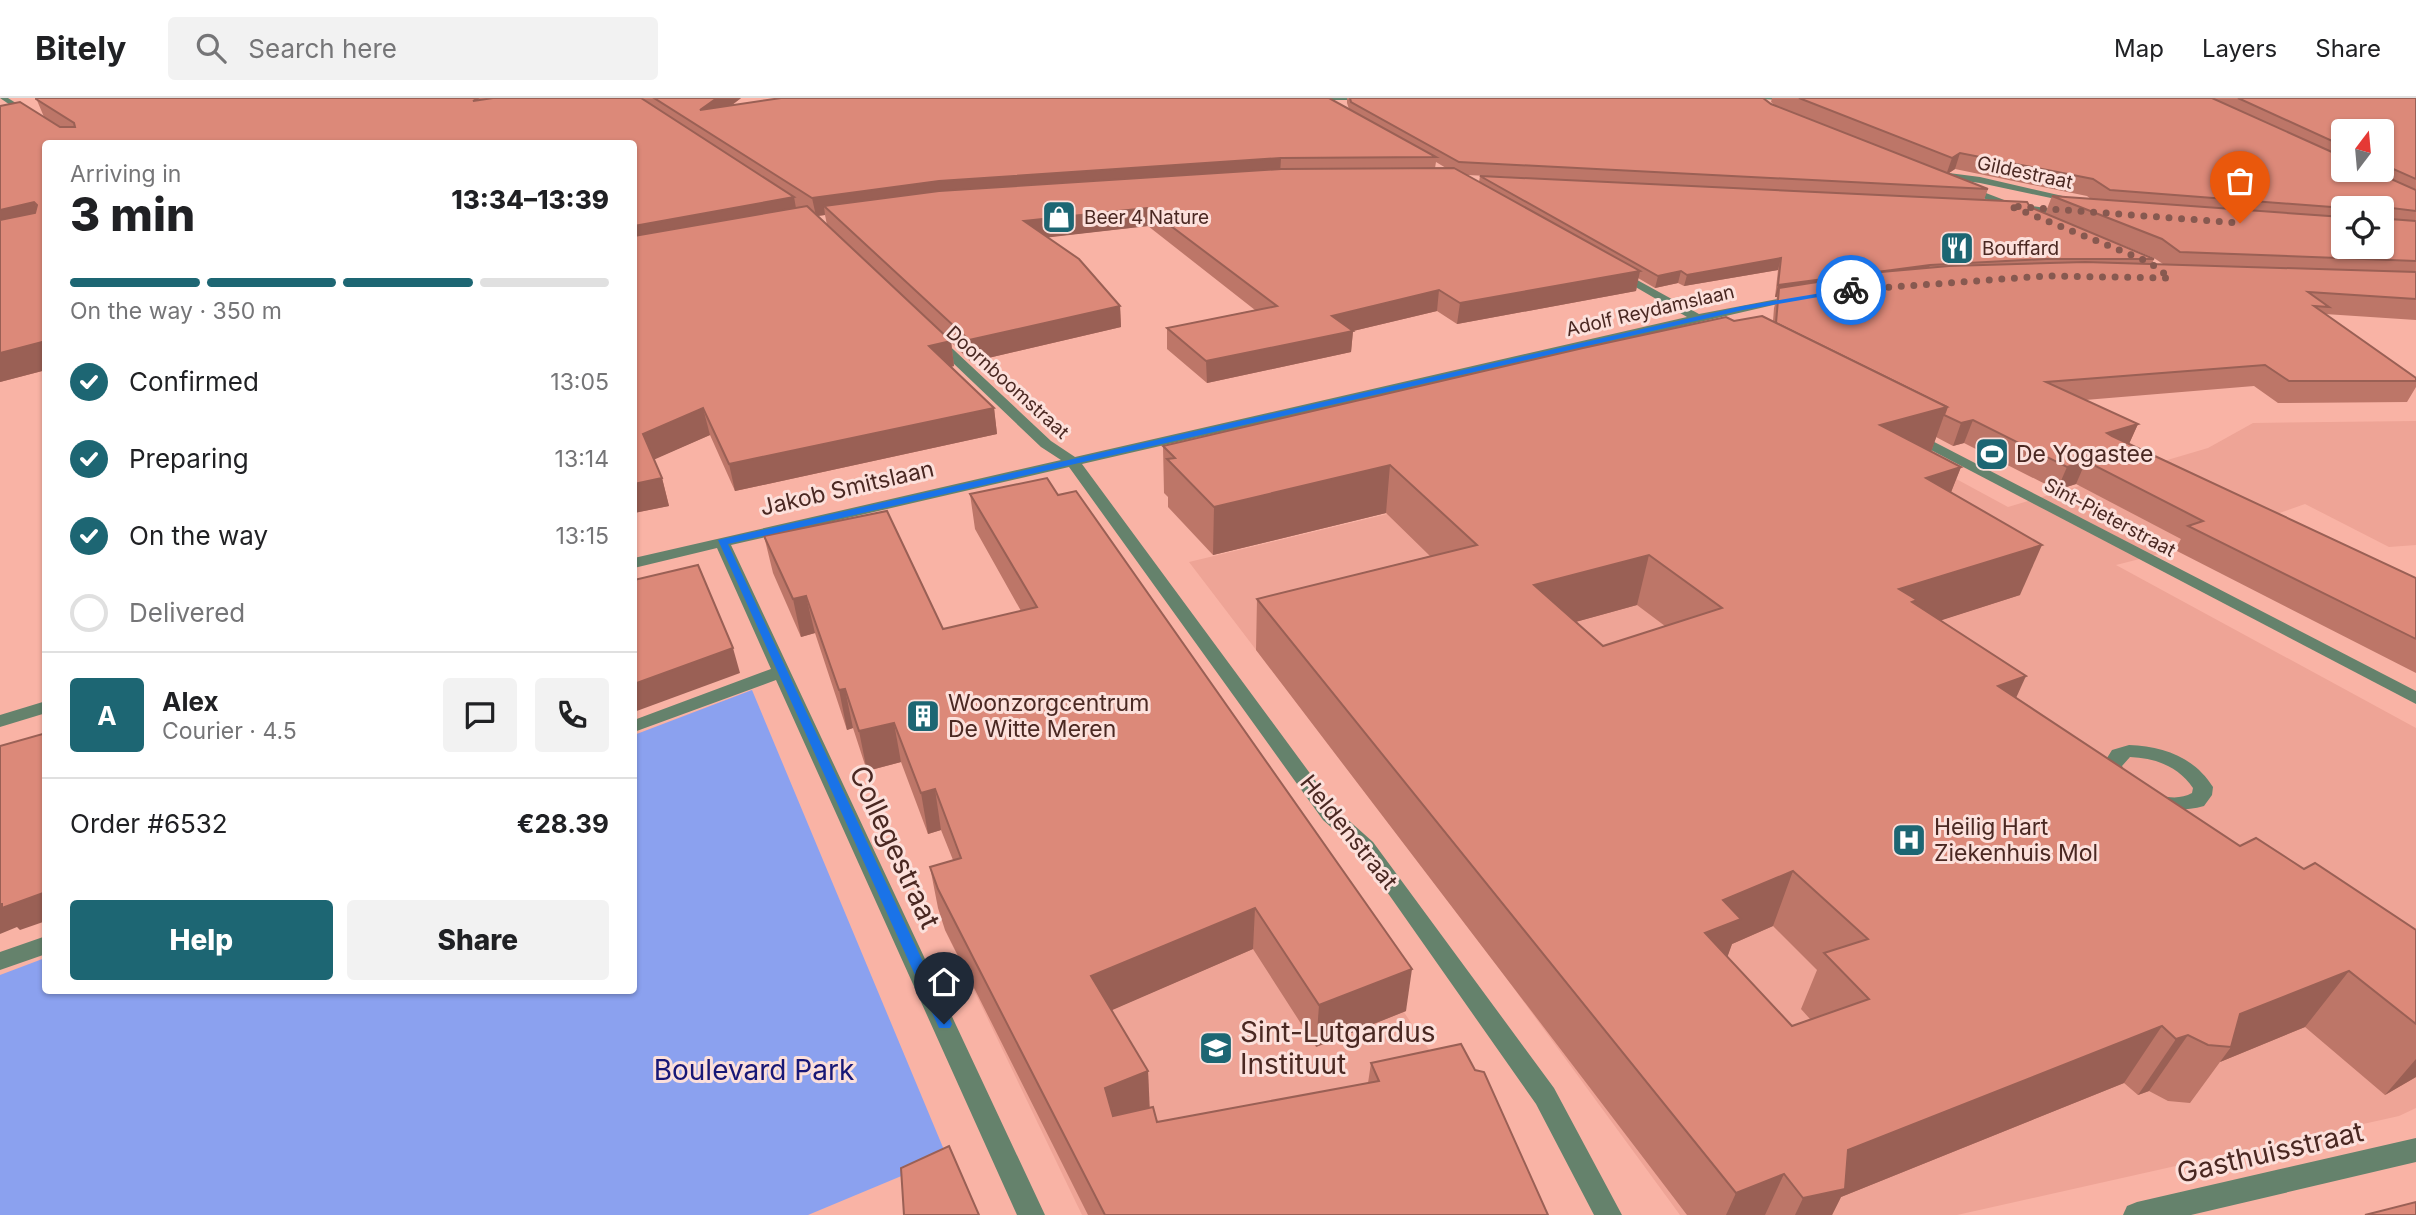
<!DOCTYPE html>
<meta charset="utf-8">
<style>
:root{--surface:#fff;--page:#f2f2f2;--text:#202124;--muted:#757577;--line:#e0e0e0;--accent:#1d6673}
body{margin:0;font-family:Inter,sans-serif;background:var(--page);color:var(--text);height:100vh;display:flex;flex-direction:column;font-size:26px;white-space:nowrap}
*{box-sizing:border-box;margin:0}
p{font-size:23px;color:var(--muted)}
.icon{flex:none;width:38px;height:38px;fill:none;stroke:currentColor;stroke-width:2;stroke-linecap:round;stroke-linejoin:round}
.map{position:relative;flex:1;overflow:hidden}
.sheet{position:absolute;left:42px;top:42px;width:595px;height:854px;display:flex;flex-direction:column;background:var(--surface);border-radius:7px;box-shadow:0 2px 5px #0004}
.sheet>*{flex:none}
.needle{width:46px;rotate:16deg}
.controls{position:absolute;left:2331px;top:21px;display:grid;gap:14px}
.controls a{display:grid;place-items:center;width:63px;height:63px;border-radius:7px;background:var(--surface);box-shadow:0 2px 5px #0004;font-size:35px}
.pin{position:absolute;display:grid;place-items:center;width:60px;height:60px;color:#fff;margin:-72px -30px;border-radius:50% 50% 50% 0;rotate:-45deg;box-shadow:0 0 7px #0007}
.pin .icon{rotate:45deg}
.courier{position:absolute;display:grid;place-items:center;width:70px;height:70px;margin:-35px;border:5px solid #1a73e8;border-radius:50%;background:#fff;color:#222;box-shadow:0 2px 9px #0007}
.overview em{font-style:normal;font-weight:800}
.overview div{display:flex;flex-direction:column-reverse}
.overview{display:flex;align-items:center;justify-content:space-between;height:119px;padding:0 28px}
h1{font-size:46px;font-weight:800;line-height:52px}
.bar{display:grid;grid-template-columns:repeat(4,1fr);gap:10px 7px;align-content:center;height:84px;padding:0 28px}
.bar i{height:9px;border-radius:5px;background:var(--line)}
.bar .on{background:var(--accent)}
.bar p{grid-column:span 4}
.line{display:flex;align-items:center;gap:18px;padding:0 28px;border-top:2px solid var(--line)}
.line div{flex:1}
.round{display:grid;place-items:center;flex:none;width:74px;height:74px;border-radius:7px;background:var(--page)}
ol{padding:0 28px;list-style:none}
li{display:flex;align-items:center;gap:21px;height:77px}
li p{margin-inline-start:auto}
li .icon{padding:7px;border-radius:50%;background:var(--accent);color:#fff;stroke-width:4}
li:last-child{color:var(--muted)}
li i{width:38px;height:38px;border:4px solid var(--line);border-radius:50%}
.primary-button{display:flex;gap:14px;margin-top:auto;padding:14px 28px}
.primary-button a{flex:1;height:80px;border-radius:7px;background:var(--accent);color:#fff;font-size:28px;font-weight:800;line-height:80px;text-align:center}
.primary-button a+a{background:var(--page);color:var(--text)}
header{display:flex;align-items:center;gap:42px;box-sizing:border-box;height:98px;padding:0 35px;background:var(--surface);border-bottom:2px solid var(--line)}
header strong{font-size:33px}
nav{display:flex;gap:38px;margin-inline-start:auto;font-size:24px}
.search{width:490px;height:63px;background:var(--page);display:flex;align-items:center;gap:18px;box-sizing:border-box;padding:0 24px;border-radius:7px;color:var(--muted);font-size:26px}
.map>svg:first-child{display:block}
.built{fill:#eea496}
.green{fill:#8ba1ef}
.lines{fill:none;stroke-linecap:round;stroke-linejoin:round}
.minor{fill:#65826c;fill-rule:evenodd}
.wall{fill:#bd7668;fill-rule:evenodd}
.shaded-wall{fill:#9a6055}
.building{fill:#dc8979;stroke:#9a6055;stroke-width:2;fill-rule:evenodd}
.route{fill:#1a73e8}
.done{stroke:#875950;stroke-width:7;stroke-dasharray:0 12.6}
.labels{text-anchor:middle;stroke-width:6;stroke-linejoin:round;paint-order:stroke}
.far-street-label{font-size:19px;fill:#4a2822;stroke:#fce0db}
.far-poi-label{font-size:19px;fill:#4a2822;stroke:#fce0db;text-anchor:start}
.poi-label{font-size:23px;fill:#4a2822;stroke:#fce0db;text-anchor:start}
.street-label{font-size:23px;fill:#4a2822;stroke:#fce0db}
.near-street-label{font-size:28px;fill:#4a2822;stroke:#fce0db}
.near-poi-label{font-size:28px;fill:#4a2822;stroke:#fce0db;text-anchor:start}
.near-park-label{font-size:28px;fill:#171776;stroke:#fce0db}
</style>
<header>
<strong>Bitely</strong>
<div class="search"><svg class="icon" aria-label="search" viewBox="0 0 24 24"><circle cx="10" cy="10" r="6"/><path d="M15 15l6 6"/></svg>Search here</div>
<nav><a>Map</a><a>Layers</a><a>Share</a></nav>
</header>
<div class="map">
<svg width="2416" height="1117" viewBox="0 0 2416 1117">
<rect width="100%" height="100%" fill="#f9b3a5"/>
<!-- built -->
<g class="built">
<path d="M1825 310 2008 409 2208 350 2253 325 2416 323V447L2389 449 2305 406 2175 452 2116 467 2416 630V1010L2399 1018 1957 1117H1680L1504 877 1189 464Z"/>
<path d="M1269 711 1453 988 1519 1117H1082L945 832Z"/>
</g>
<!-- green -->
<path class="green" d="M752 592 947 1059 808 1117H0V877L45 860 46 892H634V637Z"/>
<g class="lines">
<!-- minor -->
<g class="minor">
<path d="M0 0H8L36 18 29 20Z"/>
<path d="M1302 0H1373L1369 2H1306Z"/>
<path d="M1736 0H1789L1785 2Z"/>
<path d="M1933 73 1980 79 2089 104 2084 107 1980 85 1930 78V74Z"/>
<path d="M1965 87 2012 105 2074 114 2069 117 2017 113 1962 92 1960 90Z"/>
<path d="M1619 172 1699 216 1798 197 1804 200 1082 366 1337 712 1373 744 1554 990 1622 1117H1594L1536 1006 1359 754 1323 722 1069 369 731 447 1045 1117H1017L776 582 634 634V622L771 571 717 450 634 470V460L1061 362 1041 349 931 244V238H939L1051 343 1075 359 1687 219 1615 177V173Z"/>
<path d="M1913 333 2416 593V606L1908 340 1906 337Z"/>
<path d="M46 603V615L0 629V617Z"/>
<path d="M2129 647C2163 648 2194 659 2213 689L2212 697 2204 708C2164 719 2122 706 2102 668L2112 652ZM2130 659C2155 660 2178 668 2193 690L2192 695C2169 708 2134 690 2122 668Z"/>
<path d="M46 838V856L0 872V854Z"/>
<path d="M2416 1040V1064L2191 1117H2123L2127 1108 2137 1104Z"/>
</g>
</g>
<!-- wall -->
<g class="wall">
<path d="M36 0H741L731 8 1349 11 1347 5V0H1763L1771 6 1776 8 1771 4 1772 0H2416V222L2325 216 2416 280V289L2407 304 2278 305 2254 288 2085 302 2138 326 2129 346 2416 480V575L2175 452 2181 441 2076 386 2057 392 1964 345 1953 348 1936 339 1931 354 1961 369 1951 394 2020 497 1941 522 2016 600 2240 748 2304 771 2416 832V979L2385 997 2305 929 2220 964 2190 1005 2168 1003 2149 993 2138 997 2124 985 1841 1099 1832 1117H1687L1256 552 1257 501 1430 458 1386 415 1213 457 1168 409V399L1164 395 1163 348 1734 223H1773L1774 210 1777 199H1775L1778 172 1684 188 1678 185 1655 190 1638 180 1636 193 1457 226 1437 213 1353 233 1351 254 1207 285 1167 251V230L1255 212 1148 128 1048 139 1120 208 1121 229 971 264 951 244 954 268 951 269 994 310 997 336 735 393 710 337 654 361 662 380 669 408 634 415V46H46V272L0 284V8L44 19ZM2343 33H2382V72H2343ZM1436 64 1446 70H1435ZM1955 71 2087 98 2091 101 2052 98 2045 116 2030 109 1984 102 1988 91 1949 75ZM1467 77 1509 79 1480 78 1479 84ZM2343 110H2382L2343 149ZM825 117 827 127 818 118ZM2085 132 2154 160 2163 166H2152L2154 161ZM1637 507 1665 528 1603 548 1575 524ZM1773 828 1817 872 1801 911 1810 921 1792 928 1727 859 1732 846Z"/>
<path d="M970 396 1406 913 1316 949 1253 851 1111 912 1148 973 1149 1010 1157 1024 1368 985 1371 965 1548 1117H1088L945 832 938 810 930 769 953 762 941 732 928 736 901 664 867 673 853 630 847 632 815 535 801 539 773 475 764 438 943 531 1021 513 975 431Z"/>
</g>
<!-- shaded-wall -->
<g class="shaded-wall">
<path d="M717 0H741L704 28 700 12Z"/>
<path d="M1960 55 1955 71 1946 77 1952 60Z"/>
<path d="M1281 60 1280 77 824 108 825 117 816 118 812 100 939 83Z"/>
<path d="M794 99 798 121 634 151V128Z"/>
<path d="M34 104 45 125 0 136V112Z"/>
<path d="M1147 110 1148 128 1026 142 1024 123Z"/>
<path d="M1781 160 1778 172 1684 188 1687 177Z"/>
<path d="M1930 167 1926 179 1779 190 1777 199H1775L1778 187Z"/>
<path d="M1640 173 1636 193 1457 226 1460 205Z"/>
<path d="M1681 173 1678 185 1655 190 1658 178Z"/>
<path d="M1439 192 1437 213 1353 233 1351 254 1207 285 1206 263 1332 218Z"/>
<path d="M1120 208 1121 229 971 264 969 242Z"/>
<path d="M46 243V272L0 284V255Z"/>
<path d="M951 243 954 268 933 273 929 248Z"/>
<path d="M1947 309 1931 354 1880 327Z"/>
<path d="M703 310 710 337 651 363 643 336Z"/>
<path d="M994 310 997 336 735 393 729 366Z"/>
<path d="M1973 322 1964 345 1953 348 1961 325Z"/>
<path d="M2138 326 2128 348 2107 335Z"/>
<path d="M2086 363 2076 386 2057 392 2067 369Z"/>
<path d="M1390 367 1386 415 1213 457 1214 409Z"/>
<path d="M1961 369 1942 417 1926 380Z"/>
<path d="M662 380 669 408 634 415V386Z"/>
<path d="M2042 447 2020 497 1905 534 1899 491Z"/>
<path d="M1649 457 1637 507 1525 538 1534 487Z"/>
<path d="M806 498 815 535 801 539 793 501Z"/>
<path d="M733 550 740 575 634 614V586Z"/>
<path d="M2026 578 2002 631 1998 588Z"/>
<path d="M845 591 853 630 847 632 839 592Z"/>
<path d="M894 625 901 664 867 673 859 633Z"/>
<path d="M935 691 941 732 928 736 921 695Z"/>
<path d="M1793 773 1773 828 1732 846 1721 877 1705 835 1723 802Z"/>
<path d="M46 794V823L20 832 17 829 0 836V806Z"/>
<path d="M1255 810 1253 851 1094 920 1091 878Z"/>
<path d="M1412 871 1406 913 1316 949 1319 907Z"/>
<path d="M2349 873 2305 929 2220 964 2231 949 2240 916Z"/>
<path d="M2162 928 2124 985 1841 1099 1832 1117H1795L1803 1100 1848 1052Z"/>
<path d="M2188 937 2149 993 2138 997 2176 941Z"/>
<path d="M2416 961V979L2385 997Z"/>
<path d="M1148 973 1150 1015 1108 1031 1105 990Z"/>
<path d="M1784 1076 1765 1117H1726L1736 1095Z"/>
</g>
<!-- building -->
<g class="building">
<path d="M36 0H478L473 3 493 0H641L794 99 634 128V46H46V243L0 255V122L35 115 37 107 34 104 0 112V8L20 4 60 29H75L74 25 36 1Z"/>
<path d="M654 0H717L700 12 781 0H1329L1436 59 1281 60 939 83 812 100Z"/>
<path d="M1350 0H1763L1771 6 1988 91 1459 64 1351 4Z"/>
<path d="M1799 0H2212L2343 59V72H2371L2416 92V113L2392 110 2390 121 2416 123V163L2180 154 2162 141 2052 98 2343 119V149H2382V110H2345L2110 92 2093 81 1960 55 1952 60Z"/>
<path d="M2238 0H2416V81L2382 66V33H2343V48Z"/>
<path d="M1454 70 1640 173 1460 205 1439 192 1332 218 1353 233 1206 263 1167 230 1277 208 1147 110 1024 123 1079 161 1120 208 969 242 824 108 939 93 1281 71Z"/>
<path d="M1480 78 2027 104 2030 109 2154 161H2046L1930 167 1778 187 1781 160 1687 177 1681 173 1658 178Z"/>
<path d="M807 108 951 243 929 248 994 310 729 366 703 310 643 336 662 380 634 386V138Z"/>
<path d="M2085 164 2416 174V201L2308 194 2329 209 2314 208 2416 280V283H2289L2265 267 2046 284 2138 326 2107 335 2112 338 2416 480V541L2188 428 2203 423 2086 363 2067 369 1973 322 1961 325 1944 317 1947 309 1776 225 1779 190 1881 174 1949 168Z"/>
<path d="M1762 218 1947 309 1880 327 1961 369 1926 380 2042 447 1899 491 1917 502 1912 504 2026 578 1998 588 2240 748 2256 740 2304 771 2315 765 2416 832V926L2349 873 2240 916 2231 949 2208 947 2188 937 2176 941 2162 928 1848 1052 1845 1091 1803 1100 1784 1076 1736 1095 1257 501 1477 447 1390 367 1214 409 1167 361 1175 360 1163 348 1583 250 1726 219 1734 223ZM1649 457 1722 510 1603 548 1534 487ZM1793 773 1868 841 1824 855 1869 901 1792 928 1705 835 1741 821 1723 802Z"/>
<path d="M1047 380 1058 397 1076 393 1412 871 1319 907 1255 810 1091 878 1148 973 1105 990 1113 1018 1153 1009 1157 1024 1379 983 1371 965 1461 946 1475 972 1484 974 1548 1117H1105L938 791 930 769 961 760 935 691 921 695 894 625 859 633 845 591 839 592 806 498 793 501 764 438 887 413 943 531 1037 509 970 396Z"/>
<path d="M698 467 733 550 634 586V482Z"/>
<path d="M46 635V794L2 810V806H0V648Z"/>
<path d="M949 1048 979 1117H904L901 1070Z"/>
<path d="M2416 1104V1117H2365Z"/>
</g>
<!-- route -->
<path class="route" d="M1851 190 1853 193 1743 212 728 446 952 926 950 930H939L718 442 1743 208Z"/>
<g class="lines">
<!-- done -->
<path class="done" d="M1851 192 2045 178 2170 180 2149 164 2010 108 2240 125"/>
</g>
<!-- icons -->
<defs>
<g id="shop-square" transform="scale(1.75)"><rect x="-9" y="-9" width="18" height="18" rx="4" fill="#1d6673" stroke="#fce0db"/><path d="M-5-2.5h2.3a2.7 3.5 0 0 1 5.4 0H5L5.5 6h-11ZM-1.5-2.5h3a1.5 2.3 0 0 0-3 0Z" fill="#fff"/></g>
<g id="restaurant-square" transform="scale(1.75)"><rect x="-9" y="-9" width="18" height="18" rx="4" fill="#1d6673" stroke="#fce0db"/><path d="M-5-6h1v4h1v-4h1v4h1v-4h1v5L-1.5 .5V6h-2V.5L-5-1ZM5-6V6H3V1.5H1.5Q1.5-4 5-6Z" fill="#fff"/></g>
<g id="stadium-square" transform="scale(1.75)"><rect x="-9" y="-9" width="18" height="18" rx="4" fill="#1d6673" stroke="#fce0db"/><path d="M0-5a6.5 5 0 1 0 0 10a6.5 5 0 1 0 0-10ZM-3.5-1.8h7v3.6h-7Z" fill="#fff"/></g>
<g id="building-square" transform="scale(1.75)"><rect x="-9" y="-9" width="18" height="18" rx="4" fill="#1d6673" stroke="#fce0db"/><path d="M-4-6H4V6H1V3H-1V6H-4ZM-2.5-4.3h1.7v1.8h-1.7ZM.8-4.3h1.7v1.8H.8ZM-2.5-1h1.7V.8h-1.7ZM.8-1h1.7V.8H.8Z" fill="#fff"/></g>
<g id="hospital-square" transform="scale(1.75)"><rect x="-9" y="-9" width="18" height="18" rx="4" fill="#1d6673" stroke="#fce0db"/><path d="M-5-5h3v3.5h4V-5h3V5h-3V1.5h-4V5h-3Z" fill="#fff"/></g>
<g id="school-square" transform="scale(1.75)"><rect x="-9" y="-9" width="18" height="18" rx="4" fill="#1d6673" stroke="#fce0db"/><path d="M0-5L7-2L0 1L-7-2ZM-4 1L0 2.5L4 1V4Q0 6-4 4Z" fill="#fff"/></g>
</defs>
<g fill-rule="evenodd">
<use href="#shop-square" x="1059" y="119"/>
<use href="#restaurant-square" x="1957" y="150"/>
<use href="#stadium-square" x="1992" y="356"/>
<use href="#building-square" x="923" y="618"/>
<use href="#hospital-square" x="1909" y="742"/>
<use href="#school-square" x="1216" y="950"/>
</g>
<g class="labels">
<!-- far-street labels -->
<g class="far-street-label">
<text transform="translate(2025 74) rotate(12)" y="7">Gildestraat</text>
<text transform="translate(1650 212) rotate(-13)" y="7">Adolf Reydamslaan</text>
<text transform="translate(1008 284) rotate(42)" y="7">Doornboomstraat</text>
<text transform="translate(2110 419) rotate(28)" y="7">Sint-Pieterstraat</text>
</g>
<!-- far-poi labels -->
<g class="far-poi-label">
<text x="1084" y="126">Beer 4 Nature</text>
<text x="1982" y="157">Bouffard</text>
</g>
<!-- poi labels -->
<g class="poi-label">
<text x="2016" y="364">De Yogastee</text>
<text x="948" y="613">Woonzorgcentrum<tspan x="948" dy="26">De Witte Meren</tspan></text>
<text x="1934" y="737">Heilig Hart<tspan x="1934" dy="26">Ziekenhuis Mol</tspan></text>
</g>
<!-- street labels -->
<g class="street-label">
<text transform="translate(847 390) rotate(-13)" y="8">Jakob Smitslaan</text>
<text transform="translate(1349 734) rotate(51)" y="8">Heldenstraat</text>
</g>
<!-- near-street labels -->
<g class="near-street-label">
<text transform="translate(895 749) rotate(65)" y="10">Collegestraat</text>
<text transform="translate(2270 1054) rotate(-13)" y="10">Gasthuisstraat</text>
</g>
<!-- near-poi labels -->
<g class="near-poi-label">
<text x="1240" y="944">Sint-Lutgardus<tspan x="1240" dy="32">Instituut</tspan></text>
</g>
<!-- near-park labels -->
<g class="near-park-label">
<text x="754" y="982">Boulevard Park</text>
</g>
</g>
</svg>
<div class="controls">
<a><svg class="needle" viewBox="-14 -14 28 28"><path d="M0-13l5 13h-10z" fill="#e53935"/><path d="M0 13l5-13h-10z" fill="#757577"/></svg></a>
<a><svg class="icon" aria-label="locate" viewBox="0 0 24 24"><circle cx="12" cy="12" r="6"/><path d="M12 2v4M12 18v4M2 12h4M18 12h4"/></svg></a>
</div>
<div class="pin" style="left:2240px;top:125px;background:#ea580c"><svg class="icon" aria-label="bag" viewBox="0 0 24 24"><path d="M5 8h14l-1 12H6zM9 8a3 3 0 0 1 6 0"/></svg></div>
<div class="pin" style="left:944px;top:926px;background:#1f2937"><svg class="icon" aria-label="home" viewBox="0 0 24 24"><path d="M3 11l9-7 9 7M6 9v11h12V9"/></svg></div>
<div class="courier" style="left:1851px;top:192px"><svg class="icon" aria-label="bike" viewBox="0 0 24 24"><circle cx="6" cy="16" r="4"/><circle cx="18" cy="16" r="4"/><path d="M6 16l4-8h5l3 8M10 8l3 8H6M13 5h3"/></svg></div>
<section class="sheet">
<div class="overview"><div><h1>3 min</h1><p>Arriving in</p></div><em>13:34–13:39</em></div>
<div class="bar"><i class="on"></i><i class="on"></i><i class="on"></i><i></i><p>On the way · 350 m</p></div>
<ol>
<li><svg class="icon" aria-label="check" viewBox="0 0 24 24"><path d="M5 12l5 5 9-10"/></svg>Confirmed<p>13:05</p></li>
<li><svg class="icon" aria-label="check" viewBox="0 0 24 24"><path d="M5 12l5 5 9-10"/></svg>Preparing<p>13:14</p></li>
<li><svg class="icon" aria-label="check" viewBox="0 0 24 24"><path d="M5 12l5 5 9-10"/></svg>On the way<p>13:15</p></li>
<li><i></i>Delivered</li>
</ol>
<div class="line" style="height:126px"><b class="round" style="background:var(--accent);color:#fff">A</b><div><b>Alex</b><p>Courier · 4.5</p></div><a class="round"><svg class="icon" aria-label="chat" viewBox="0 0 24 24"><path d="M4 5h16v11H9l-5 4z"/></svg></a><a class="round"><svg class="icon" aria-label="phone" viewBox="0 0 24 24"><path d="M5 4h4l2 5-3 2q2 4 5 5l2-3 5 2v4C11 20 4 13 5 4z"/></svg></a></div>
<div class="line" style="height:91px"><div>Order #6532</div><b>€28.39</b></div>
<div class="primary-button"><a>Help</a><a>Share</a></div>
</section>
</div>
